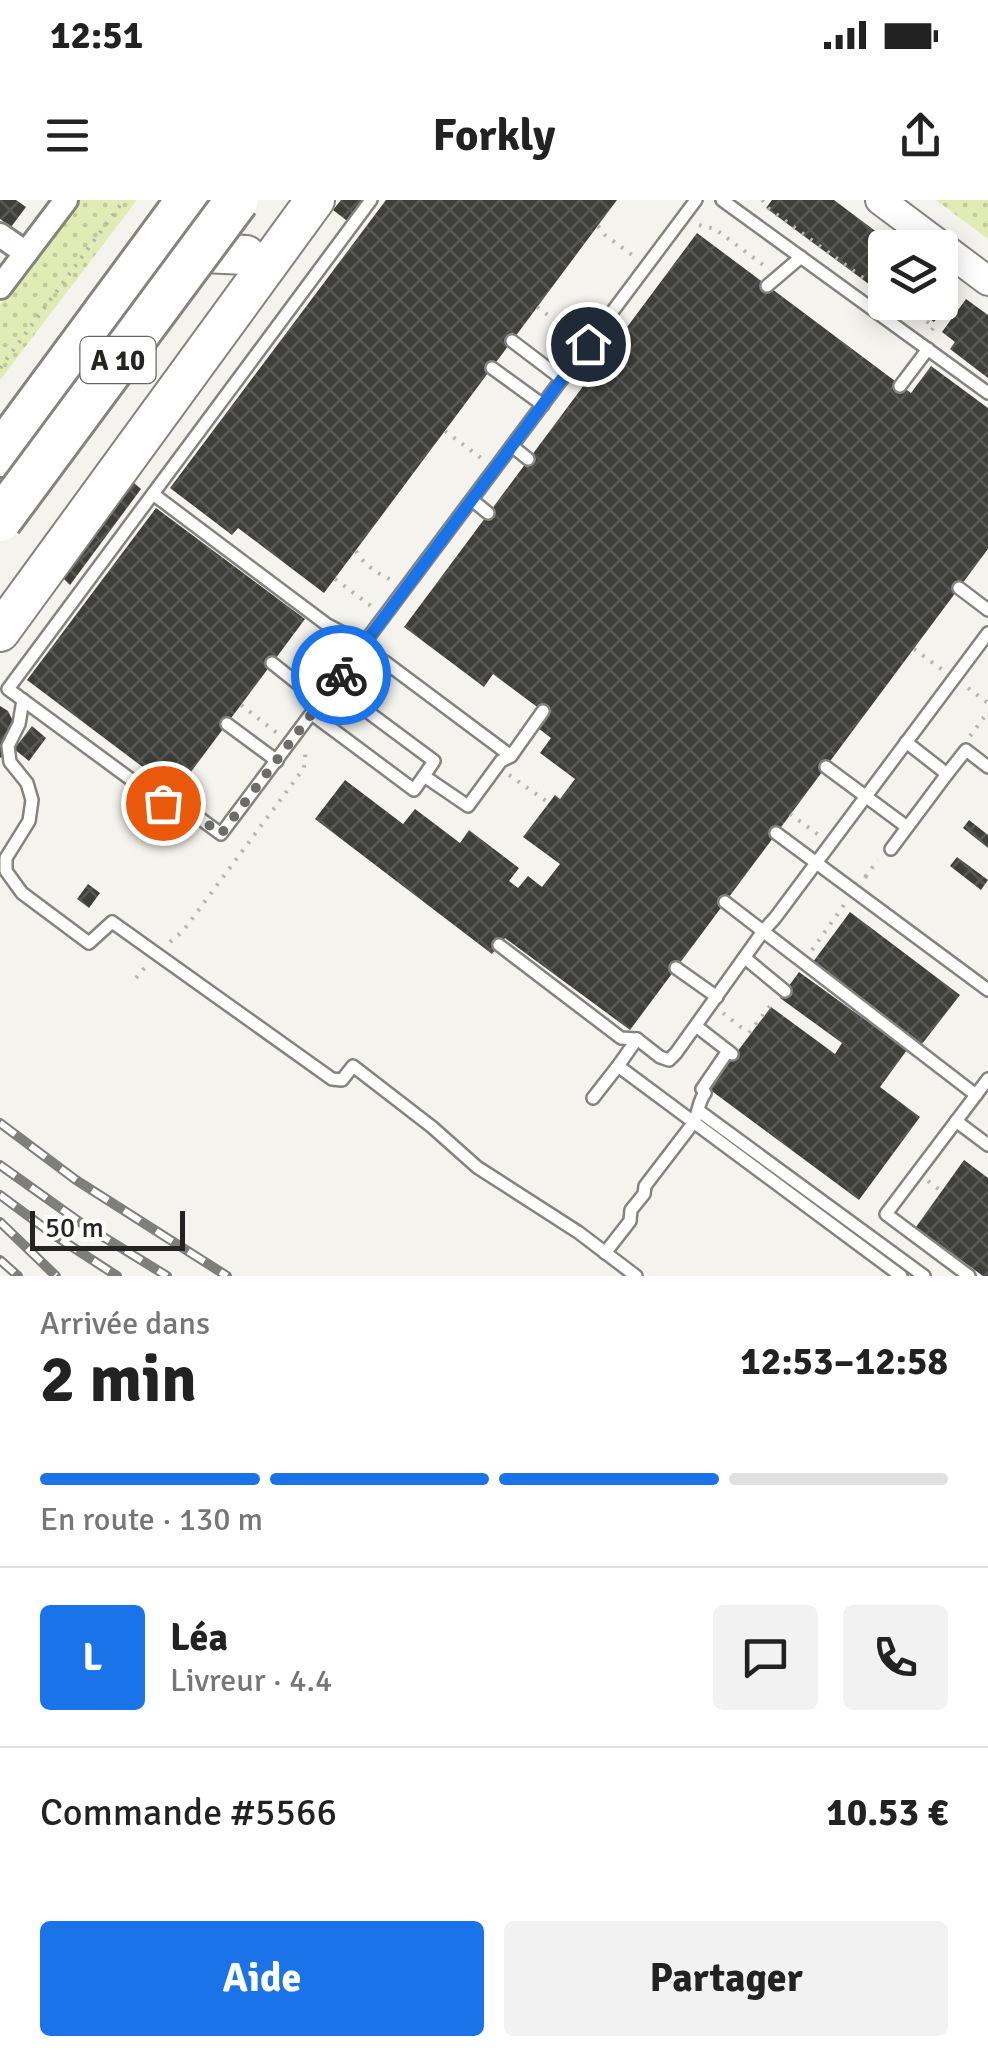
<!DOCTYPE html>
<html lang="fr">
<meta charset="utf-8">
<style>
:root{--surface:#fff;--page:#f2f2f2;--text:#222;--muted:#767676;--line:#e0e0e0;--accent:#1a73e8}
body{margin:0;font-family:Signika,sans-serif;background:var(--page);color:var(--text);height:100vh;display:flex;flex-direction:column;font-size:38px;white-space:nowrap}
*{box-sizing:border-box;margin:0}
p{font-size:32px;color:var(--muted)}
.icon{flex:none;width:55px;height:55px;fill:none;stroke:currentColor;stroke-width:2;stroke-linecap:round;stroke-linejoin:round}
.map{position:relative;height:1076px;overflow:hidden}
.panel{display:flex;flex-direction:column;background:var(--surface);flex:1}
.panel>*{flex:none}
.buttons{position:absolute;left:868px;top:30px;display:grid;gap:20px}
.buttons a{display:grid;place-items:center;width:90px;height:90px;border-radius:10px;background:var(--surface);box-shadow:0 5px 25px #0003;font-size:50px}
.scale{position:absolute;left:30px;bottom:25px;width:155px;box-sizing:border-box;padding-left:10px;border:5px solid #242422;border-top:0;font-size:28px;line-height:35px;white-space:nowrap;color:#242422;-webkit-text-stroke:8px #fff;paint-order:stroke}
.pin{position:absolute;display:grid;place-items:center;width:85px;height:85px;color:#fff;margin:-42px;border:5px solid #fff;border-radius:50%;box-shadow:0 2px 10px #0007}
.courier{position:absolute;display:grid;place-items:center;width:100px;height:100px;margin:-50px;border:8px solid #1a73e8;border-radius:50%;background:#fff;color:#222;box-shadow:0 2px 12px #0007}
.headline em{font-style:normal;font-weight:700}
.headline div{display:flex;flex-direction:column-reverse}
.headline{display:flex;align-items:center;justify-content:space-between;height:170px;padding:0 40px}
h1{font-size:65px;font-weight:700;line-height:75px}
.bar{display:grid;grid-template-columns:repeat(4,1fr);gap:15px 10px;align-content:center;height:120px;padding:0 40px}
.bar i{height:12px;border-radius:8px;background:var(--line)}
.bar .selected{background:var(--accent)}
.bar p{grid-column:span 4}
.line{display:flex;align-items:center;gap:25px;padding:0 40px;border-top:2px solid var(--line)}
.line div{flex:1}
.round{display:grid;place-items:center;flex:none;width:105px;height:105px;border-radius:10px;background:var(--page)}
.primary-button{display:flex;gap:20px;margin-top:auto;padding:20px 40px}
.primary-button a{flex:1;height:115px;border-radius:10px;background:var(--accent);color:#fff;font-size:40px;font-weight:700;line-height:115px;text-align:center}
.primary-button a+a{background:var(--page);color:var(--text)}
.status{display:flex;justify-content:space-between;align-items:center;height:70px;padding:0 50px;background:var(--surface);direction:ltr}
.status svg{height:28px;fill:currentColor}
header{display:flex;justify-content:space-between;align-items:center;height:130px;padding:0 40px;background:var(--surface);font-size:45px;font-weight:700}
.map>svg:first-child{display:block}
.grass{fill:url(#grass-dots)}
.building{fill:url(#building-cross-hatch)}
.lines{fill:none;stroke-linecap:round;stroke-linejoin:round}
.service-casing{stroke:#84837e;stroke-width:16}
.minor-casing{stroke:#84837e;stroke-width:28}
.tertiary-casing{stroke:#84837e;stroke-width:32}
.primary-casing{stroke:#84837e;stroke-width:42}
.motorway-casing{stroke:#84837e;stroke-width:48}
.path{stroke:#b5b5b0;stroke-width:4;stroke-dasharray:2.5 8;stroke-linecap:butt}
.service{stroke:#fff;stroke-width:11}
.minor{stroke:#fff;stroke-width:22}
.tertiary{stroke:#fff;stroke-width:28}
.primary{stroke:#fff;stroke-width:38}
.motorway{stroke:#fff;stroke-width:42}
.rail-casing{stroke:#7e7e7a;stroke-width:10}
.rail{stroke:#fff;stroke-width:6;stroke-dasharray:19;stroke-linecap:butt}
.motorway-bridge-casing{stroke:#84837e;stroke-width:48;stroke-linecap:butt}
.motorway-bridge{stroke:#fff;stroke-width:42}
.done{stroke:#6d6c69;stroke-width:10;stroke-dasharray:0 18}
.route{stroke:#1a73e8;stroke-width:12}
.labels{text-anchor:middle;stroke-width:10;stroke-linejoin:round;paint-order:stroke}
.shield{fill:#fff;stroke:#666664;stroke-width:2.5}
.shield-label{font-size:28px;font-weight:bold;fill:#242422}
</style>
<div class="status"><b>12:51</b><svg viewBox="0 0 49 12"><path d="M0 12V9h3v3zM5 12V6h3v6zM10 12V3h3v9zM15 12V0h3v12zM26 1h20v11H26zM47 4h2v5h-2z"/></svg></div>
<header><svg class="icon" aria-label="menu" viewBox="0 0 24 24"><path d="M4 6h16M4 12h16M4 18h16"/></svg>Forkly<svg class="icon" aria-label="share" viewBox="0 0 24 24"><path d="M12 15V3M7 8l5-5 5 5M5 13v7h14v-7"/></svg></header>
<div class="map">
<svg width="988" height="1076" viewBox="0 0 988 1076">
<defs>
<pattern id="grass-dots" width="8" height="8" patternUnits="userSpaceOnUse" patternTransform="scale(2.5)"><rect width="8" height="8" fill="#e0ecb4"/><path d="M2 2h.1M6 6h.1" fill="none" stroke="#c0ca9a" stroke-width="1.8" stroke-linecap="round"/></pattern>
<pattern id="building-cross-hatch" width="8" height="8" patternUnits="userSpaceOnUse" patternTransform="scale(2.5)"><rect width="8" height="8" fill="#3f3f3a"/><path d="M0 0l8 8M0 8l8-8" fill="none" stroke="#585854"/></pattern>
</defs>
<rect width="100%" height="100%" fill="#f4f3ed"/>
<!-- grass -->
<g class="grass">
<path d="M77 0H137L0 180V105Z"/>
<path d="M936 0H988V39Z"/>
</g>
<!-- building -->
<g class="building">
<path d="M0 0H16L26 7 11 27 0 19Z"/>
<path d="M341 0H366L350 23 333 10Z"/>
<path d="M386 0H617L324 393 238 328 232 335 170 288Z"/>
<path d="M772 0H834L898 48H885V96L766 8Z"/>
<path d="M697 33 911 193 931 166 988 208V349L630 830 505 738 492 754 315 619 345 580 403 624 415 609 460 643 469 630 519 668 509 681 518 688 528 676 542 687 560 664 523 637 555 595 560 599 575 579 540 553 551 538 538 528 548 515 493 474 484 487 404 427Z"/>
<path d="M940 93 950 101 934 122 907 102H940Z"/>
<path d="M966 99 988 115V178L950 149 955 142 942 132Z"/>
<path d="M133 282 141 289 70 385 62 377Z"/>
<path d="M156 308 305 419 176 592 27 480Z"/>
<path d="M0 506 8 511 16 527 8 552 0 558Z"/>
<path d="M32 526 46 538 29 561 14 549Z"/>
<path d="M969 620 988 635V648L963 628Z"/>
<path d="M957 657 988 680 981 690 950 666Z"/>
<path d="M88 684 100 693 89 708 77 699Z"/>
<path d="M850 712 960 795 922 844 813 762Z"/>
<path d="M799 772 907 850 880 887 920 917 859 1000 709 889 771 807 835 854 842 843 780 798Z"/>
<path d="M964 960 988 978V1076H983L916 1027Z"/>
</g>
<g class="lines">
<!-- service casing -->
<g class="service-casing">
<g id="service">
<path d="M371 0 8 489 163 603H179L221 634 696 0"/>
<path d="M722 0 988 193"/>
<path d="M767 86 801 57"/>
<path d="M512 141 562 179"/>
<path d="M492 168 543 205"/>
<path d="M900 186 928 149"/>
<path d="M512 246 528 259"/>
<path d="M153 294 326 424 364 444"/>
<path d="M472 300 488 313"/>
<path d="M959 388 988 410"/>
<path d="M361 447 385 462 511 556 543 511"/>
<path d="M272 463 321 502"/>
<path d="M333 486 434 561 424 576 468 606 501 561 511 556"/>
<path d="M23 500 19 524 8 546 10 562 27 583 32 600 29 621 6 658V671L22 693 89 743 112 722 332 879 342 880 353 866 432 927 477 967 578 1032 636 1076"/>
<path d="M312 514 414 590 424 576"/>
<path d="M227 524 277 561"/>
<path d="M906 542 947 574 966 550 988 567"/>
<path d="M826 567 907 627"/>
<path d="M776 633 988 790"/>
<path d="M891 649 947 574"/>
<path d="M725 702 976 895"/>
<path d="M499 745 621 838 637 839 618 866"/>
<path d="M745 758 785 791"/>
<path d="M676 768 717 797"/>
<path d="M696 826 732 854"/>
<path d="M637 839 660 857 669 860 676 853 764 730 775 718 988 433"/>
<path d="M593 898 618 866 901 1076"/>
<path d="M699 911 924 1076"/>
<path d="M956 921 988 945"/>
<path d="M605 1053 630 1021 631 1010 644 994 645 986 694 922C699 911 698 902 705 893L702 889 728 851"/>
<path d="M969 1076 886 1014 988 879"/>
</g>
</g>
<!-- minor casing -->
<g class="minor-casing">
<g id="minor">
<path d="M0 35 26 53"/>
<path d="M0 87 66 0"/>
</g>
</g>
<!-- tertiary casing -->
<g class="tertiary-casing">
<path id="tertiary" d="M880 0 988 81"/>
</g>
<!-- primary casing -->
<g class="primary-casing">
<g id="primary">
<path d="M174 55 182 52 246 55"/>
<path d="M0 432 315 0"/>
</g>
</g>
<!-- motorway casing -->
<g class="motorway-casing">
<path id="motorway" d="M0 255 188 0"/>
</g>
<!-- path -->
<g class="path">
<path d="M762 0 767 4 768 8 885 94"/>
<path d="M699 25 715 29 766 67"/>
<path d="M598 26 605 35 636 58"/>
<path d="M902 102 934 127 931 131"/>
<path d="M537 107 576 136"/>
<path d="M0 168 124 0"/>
<path d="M445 231 481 258"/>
<path d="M356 351C365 366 378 374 394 381"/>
<path d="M335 379 371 406"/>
<path d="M914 449 944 471"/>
<path d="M968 488 988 503"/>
<path d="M241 505 277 533"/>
<path d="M970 536 988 512"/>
<path d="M509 575 549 603"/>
<path d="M790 614 820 636"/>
<path d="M865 678 869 672 863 680 878 660"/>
<path d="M170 742 183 731 304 568 306 548"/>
<path d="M812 750 844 705"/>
<path d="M136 778 146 766"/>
<path d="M723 813 747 832"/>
<path d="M749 833 773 802"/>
<path d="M928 981 941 991"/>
</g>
<!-- service -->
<use href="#service" class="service"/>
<!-- minor -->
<use href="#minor" class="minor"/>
<!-- tertiary -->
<use href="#tertiary" class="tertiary"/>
<!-- primary -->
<use href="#primary" class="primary"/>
<!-- motorway -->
<use href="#motorway" class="motorway"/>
<!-- rail casing -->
<g class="rail-casing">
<g id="rail">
<path d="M0 923 76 980 227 1076"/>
<path d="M0 965 84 1025 167 1076"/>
<path d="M0 995 54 1035 117 1076"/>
<path d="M0 1022 56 1076"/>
<path d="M0 1060 18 1076"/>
</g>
</g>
<!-- rail -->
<use href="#rail" class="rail"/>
<!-- motorway-bridge casing -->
<g class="motorway-bridge-casing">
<path id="motorway-bridge" d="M0 320 237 0"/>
</g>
<!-- motorway-bridge -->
<use href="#motorway-bridge" class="motorway-bridge"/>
</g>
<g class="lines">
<!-- done -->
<path class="done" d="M163 603H179L221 634 341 475"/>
<!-- route -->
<path class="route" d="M341 475 588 144"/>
</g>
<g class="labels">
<!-- shield labels -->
<rect class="shield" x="80.5" y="137" width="75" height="46" rx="8"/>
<g class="shield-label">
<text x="118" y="170">A 10</text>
</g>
</g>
</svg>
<div class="buttons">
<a><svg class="icon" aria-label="layers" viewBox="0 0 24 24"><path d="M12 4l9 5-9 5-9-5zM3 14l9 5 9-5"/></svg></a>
</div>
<div class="scale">50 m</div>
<div class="pin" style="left:163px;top:603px;background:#ea580c"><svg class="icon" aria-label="bag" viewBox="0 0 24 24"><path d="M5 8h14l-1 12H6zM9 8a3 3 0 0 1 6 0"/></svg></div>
<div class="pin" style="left:588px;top:144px;background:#1f2937"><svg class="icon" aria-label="home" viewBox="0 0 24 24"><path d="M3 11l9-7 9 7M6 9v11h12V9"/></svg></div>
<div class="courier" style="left:341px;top:475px"><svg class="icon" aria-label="bike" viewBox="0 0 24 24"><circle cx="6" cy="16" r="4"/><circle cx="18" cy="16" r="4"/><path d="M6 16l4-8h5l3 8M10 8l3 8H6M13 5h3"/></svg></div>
</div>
<section class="panel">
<div class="headline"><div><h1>2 min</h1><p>Arrivée dans</p></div><em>12:53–12:58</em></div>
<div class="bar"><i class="selected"></i><i class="selected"></i><i class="selected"></i><i></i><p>En route · 130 m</p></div>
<div class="line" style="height:180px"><b class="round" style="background:var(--accent);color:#fff">L</b><div><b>Léa</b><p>Livreur · 4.4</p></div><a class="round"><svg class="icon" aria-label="chat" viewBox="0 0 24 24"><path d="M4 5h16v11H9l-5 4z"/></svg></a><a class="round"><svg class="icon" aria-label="phone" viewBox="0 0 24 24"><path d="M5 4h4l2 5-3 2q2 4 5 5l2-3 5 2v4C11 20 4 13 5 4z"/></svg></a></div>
<div class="line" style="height:130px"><div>Commande #5566</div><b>10.53 €</b></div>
<div class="primary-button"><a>Aide</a><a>Partager</a></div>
</section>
